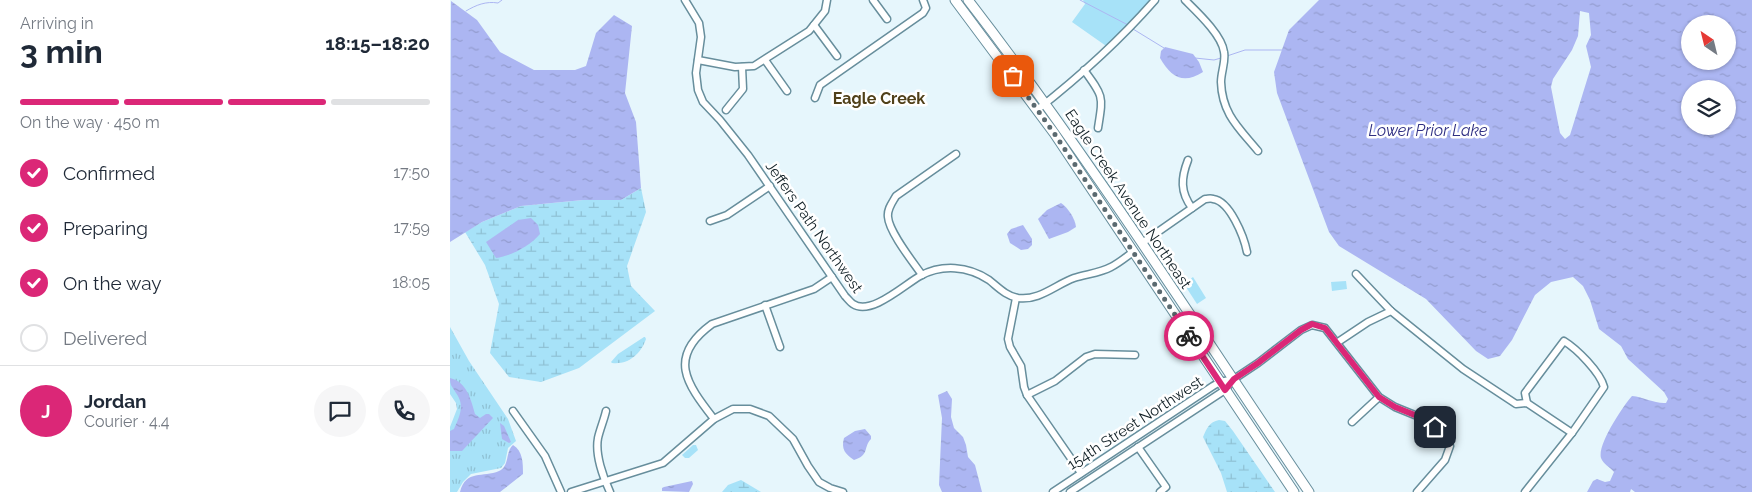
<!DOCTYPE html>
<meta charset="utf-8">
<style>
:root{--surface:#fff;--page:#f6f6f7;--text:#1f2937;--muted:#747a83;--line:#e0e1e3;--accent:#db2777}
body{margin:0;font-family:Raleway,sans-serif;background:var(--page);color:var(--text);height:100vh;display:flex;flex-direction:column;font-size:19px;white-space:nowrap}
*{box-sizing:border-box;margin:0}
p{font-size:16px;color:var(--muted)}
.icon{flex:none;width:28px;height:28px;fill:none;stroke:currentColor;stroke-width:2;stroke-linecap:round;stroke-linejoin:round}
.map{position:relative;flex:1;overflow:hidden}
.drawer{display:flex;flex-direction:column;background:var(--surface);width:450px}
.drawer>*{flex:none}
.needle{width:32px;rotate:325deg}
.fabs{position:absolute;left:1231px;top:15px;display:grid;gap:10px}
.fabs a{display:grid;place-items:center;width:55px;height:55px;border-radius:50%;background:var(--surface);box-shadow:0 1px 4px #0004;font-size:25px}
.pin{position:absolute;display:grid;place-items:center;width:42px;height:42px;color:#fff;margin:-21px;border-radius:10px;box-shadow:0 2px 8px #0006}
.courier{position:absolute;display:grid;place-items:center;width:50px;height:50px;margin:-25px;border:4px solid #db2777;border-radius:50%;background:#fff;color:#222;box-shadow:0 1px 6px #0007}
.summary em{font-style:normal;font-weight:700}
.summary div{display:flex;flex-direction:column-reverse}
.summary{display:flex;align-items:center;justify-content:space-between;height:85px;padding:0 20px}
h1{font-size:32px;font-weight:700;line-height:38px}
.bar{display:grid;grid-template-columns:repeat(4,1fr);gap:8px 5px;align-content:center;height:60px;padding:0 20px}
.bar i{height:6px;border-radius:4px;background:var(--line)}
.bar .active{background:var(--accent)}
.bar p{grid-column:span 4}
.line{display:flex;align-items:center;gap:12px;padding:0 20px;border-top:1px solid var(--line)}
.line div{flex:1}
.round{display:grid;place-items:center;flex:none;width:52px;height:52px;border-radius:26px;background:var(--page)}
ol{padding:0 20px;list-style:none}
li{display:flex;align-items:center;gap:15px;height:55px}
li p{margin-inline-start:auto}
li .icon{padding:5px;border-radius:50%;background:var(--accent);color:#fff;stroke-width:4}
li:last-child{color:var(--muted)}
li i{width:28px;height:28px;border:2px solid var(--line);border-radius:50%}
main{display:flex;flex:1;min-height:0}
.map>svg:first-child{display:block}
.grass{fill:url(#grass-tufts)}
.wetland{fill:url(#wetland-marsh)}
.park{fill:#a7e2f8}
.water{fill:url(#water-ripples);fill-rule:evenodd}
.lines{fill:none;stroke-linecap:round;stroke-linejoin:round}
.stream{stroke:#acb6f2;stroke-width:1}
.minor-casing{stroke:#678e9c;stroke-width:9}
.major-casing{stroke:#678e9c;stroke-width:11}
.minor{stroke:#fff;stroke-width:6}
.major{stroke:#fff;stroke-width:9}
.done{stroke:#5b6a70;stroke-width:5;stroke-dasharray:0 9}
.route{stroke:#db2777;stroke-width:6}
.labels{text-anchor:middle;stroke-width:5;stroke-linejoin:round;paint-order:stroke}
.street-label{font-size:15px;fill:#101f25;stroke:#fff}
.neighbourhood-label{font-size:16px;font-weight:bold;fill:#504019;stroke:#fff}
.water-label{font-size:16px;font-style:italic;fill:#2f2f83;stroke:#fff}
</style>
<main>
<section class="drawer">
<div class="summary"><div><h1>3 min</h1><p>Arriving in</p></div><em>18:15–18:20</em></div>
<div class="bar"><i class="active"></i><i class="active"></i><i class="active"></i><i></i><p>On the way · 450 m</p></div>
<ol>
<li><svg class="icon" aria-label="check" viewBox="0 0 24 24"><path d="M5 12l5 5 9-10"/></svg>Confirmed<p>17:50</p></li>
<li><svg class="icon" aria-label="check" viewBox="0 0 24 24"><path d="M5 12l5 5 9-10"/></svg>Preparing<p>17:59</p></li>
<li><svg class="icon" aria-label="check" viewBox="0 0 24 24"><path d="M5 12l5 5 9-10"/></svg>On the way<p>18:05</p></li>
<li><i></i>Delivered</li>
</ol>
<div class="line" style="height:90px"><b class="round" style="background:var(--accent);color:#fff">J</b><div><b>Jordan</b><p>Courier · 4.4</p></div><a class="round"><svg class="icon" aria-label="chat" viewBox="0 0 24 24"><path d="M4 5h16v11H9l-5 4z"/></svg></a><a class="round"><svg class="icon" aria-label="phone" viewBox="0 0 24 24"><path d="M5 4h4l2 5-3 2q2 4 5 5l2-3 5 2v4C11 20 4 13 5 4z"/></svg></a></div>
</section>
<div class="map">
<svg width="1302" height="492" viewBox="0 0 1302 492">
<defs>
<pattern id="grass-tufts" width="24" height="20" patternUnits="userSpaceOnUse" patternTransform="scale(1.25)"><rect width="24" height="20" fill="#a7e2f8"/><path d="M3 7l-1-3M5 7V3M7 7l1-3M15 17l-1-3M17 17v-4M19 17l1-3" fill="none" stroke="#8fc1d4"/></pattern>
<pattern id="wetland-marsh" width="20" height="14" patternUnits="userSpaceOnUse" patternTransform="scale(1.25)"><rect width="20" height="14" fill="#a7e2f8"/><path d="M1 5h8M5 5V1M11 12h8M15 12V8" fill="none" stroke="#8fc1d4"/></pattern>
<pattern id="water-ripples" width="26" height="14" patternUnits="userSpaceOnUse" patternTransform="scale(1.25)"><rect width="26" height="14" fill="#acb6f2"/><path d="M2 4q2-2 4 0t4 0M15 11q2-2 4 0t4 0" fill="none" stroke="#939ccf"/></pattern>
</defs>
<rect width="100%" height="100%" fill="#e6f6fc"/>
<!-- grass -->
<path class="grass" d="M0 327 19 361 58 419 66 441 58 448 55 463 51 468 21 474 13 482 7 492H0V427L7 409 6 403 0 394Z"/>
<!-- wetland -->
<g class="wetland">
<path d="M191 188 196 212 177 266 181 286 205 311 129 368 91 382 59 377 40 353 49 304 35 265 15 232 32 222 71 206 133 200H171Z"/>
<path d="M194 337H195L196 339C191 354 178 365 162 363L161 362 168 354Z"/>
<path d="M769 420 775 421 783 431 825 492H777L771 473 753 437C757 428 759 422 769 420Z"/>
<path d="M291 480 311 492H272L278 485Z"/>
</g>
<!-- park -->
<g class="park">
<path d="M633 0H705L659 48 622 22 635 4Z"/>
<path d="M743 277 756 298 747 304 734 284Z"/>
<path d="M896 281 897 289 882 291 881 282Z"/>
<path d="M243 445H246L248 450 239 458H235L232 455Z"/>
</g>
<!-- water -->
<g class="water">
<path d="M869 0H1302V492H1185L1181 489 1180 492H1137L1143 481 1147 479 1155 482 1160 481 1164 472C1160 467 1153 464 1151 458 1147 445 1173 406 1182 396 1194 397 1205 404 1216 403L1218 399 1214 392 1178 359 1171 346 1149 329 1140 300 1133 286 1123 277 1101 282 1085 295 1062 340 1050 356 1038 359 1026 351 976 299 889 246 879 232 827 93 824 72 839 30ZM1130 11 1139 13 1141 35 1136 46 1141 67 1120 135 1115 139 1110 133 1101 87 1103 79 1122 50 1128 36ZM1240 24H1278V61H1240ZM1240 89H1278V126H1240Z"/>
<path d="M1 1 27 20 50 52 84 70H125L136 66 146 33 164 15 182 26 175 93 186 122 191 188 171 200H133L71 206 32 222 0 242Z"/>
<path d="M715 47 743 54 749 62 753 72C733 85 721 77 710 58L711 51Z"/>
<path d="M611 203C618 208 625 218 626 227L618 232 599 239 588 219 597 210Z"/>
<path d="M81 218 88 225 90 234C80 246 61 256 46 258L36 242 68 220Z"/>
<path d="M573 225 582 239V245L578 249 571 250 560 243 557 234 561 229Z"/>
<path d="M0 378C17 382 21 400 25 414L30 418 36 414H39L43 418 12 451H0V431L4 429C10 416 15 405 6 393 2 386 0 386 0 378Z"/>
<path d="M497 391 502 399 501 417 504 428 513 437 516 445 518 457 525 465 532 492H492L489 485 492 418 488 395Z"/>
<path d="M50 423 54 426 61 442 59 443 52 439Z"/>
<path d="M415 429 421 436V439C413 447 420 455 404 460 395 454 391 449 394 438L405 431Z"/>
<path d="M63 445C73 451 73 463 73 474L50 492H10C16 469 33 478 49 471 60 466 55 452 63 445Z"/>
<path d="M242 481 243 484 239 492 212 491V488L214 487Z"/>
</g>
<g class="lines">
<!-- stream -->
<g class="stream">
<path d="M630 0 678 25"/>
<path d="M16 11C26 5 36 1 48 3L52 0"/>
<path d="M683 29 714 48"/>
<path d="M777 56 795 50H832"/>
<path d="M745 58 764 60 771 58"/>
</g>
<!-- minor casing -->
<g class="minor-casing">
<g id="minor">
<path d="M235 0 249 23 251 37 246 73 248 90 253 102 270 120 298 155 395 296C397 298 400 302 403 304 421 316 454 285 470 276 492 264 518 266 539 280 548 287 556 296 568 298 589 301 605 285 624 278 636 274 650 273 661 267 669 263 676 257 683 252"/>
<path d="M423 0 437 19"/>
<path d="M735 0C747 12 772 35 774 52 776 61 771 72 771 82 772 114 789 128 808 151"/>
<path d="M364 25 387 56"/>
<path d="M248 60 285 67 304 66 359 31 375 11 377 0"/>
<path d="M315 60 337 91"/>
<path d="M634 70C654 97 653 96 648 128"/>
<path d="M365 98 370 85 473 13 476 8 473 0"/>
<path d="M276 110 293 89 292 67"/>
<path d="M587 110C629 77 670 40 705 0"/>
<path d="M738 160C731 178 730 192 742 208"/>
<path d="M260 221 277 215 320 186"/>
<path d="M692 243 755 199C758 199 760 198 763 199 780 201 794 237 797 252"/>
<path d="M906 274 941 311 1013 369 1066 404 1077 403 1122 433"/>
<path d="M472 275C463 262 439 232 438 217 437 209 442 203 446 196L506 154"/>
<path d="M566 298 558 339 560 347 571 366 574 387 577 395 631 473"/>
<path d="M315 305 330 347"/>
<path d="M888 342 918 322 941 311"/>
<path d="M577 395 605 381 636 357 645 354 685 355"/>
<path d="M63 411 95 456 111 492"/>
<path d="M156 411C154 420 150 429 148 438 145 454 153 477 160 492"/>
<path d="M264 419C236 383 217 357 262 324L364 289 382 277"/>
<path d="M902 422 929 397"/>
<path d="M688 447 716 487 710 492"/>
<path d="M121 492 213 463 264 419 283 409H300L319 416 343 439 358 466 369 482 380 488 393 492"/>
<path d="M603 492 763 386 770 382 784 379"/>
<path d="M620 492 775 390 784 379 808 363 851 330 862 325 875 328 929 397 945 407 977 420 993 435 1000 446 995 460 967 492"/>
<path d="M1075 492 1122 433 1154 387C1150 372 1127 349 1114 341L1075 393 1077 403"/>
</g>
</g>
<!-- major casing -->
<g class="major-casing">
<g id="major">
<path d="M505 0 604 133 844 492"/>
<path d="M518 0C640 158 747 327 859 492"/>
</g>
</g>
<!-- minor -->
<use href="#minor" class="minor"/>
<!-- major -->
<use href="#major" class="major"/>
</g>
<g class="lines">
<!-- done -->
<path class="done" d="M563 76 604 133 739 336"/>
<!-- route -->
<path class="route" d="M739 336 775 390 784 379 808 363 851 330 862 324 875 328 929 397 945 407 977 420 985 427"/>
</g>
<g class="labels">
<!-- street labels -->
<g class="street-label">
<text transform="translate(678 199) rotate(56)" y="5">Eagle Creek Avenue Northeast</text>
<text transform="translate(364 227) rotate(55)" y="5">Jeffers Path Northwest</text>
<text transform="translate(685 423) rotate(-33)" y="5">154th Street Northwest</text>
</g>
<!-- neighbourhood labels -->
<g class="neighbourhood-label">
<text x="429" y="104">Eagle Creek</text>
</g>
<!-- water labels -->
<g class="water-label">
<text x="978" y="136">Lower Prior Lake</text>
</g>
</g>
</svg>
<div class="fabs">
<a><svg class="needle" viewBox="-14 -14 28 28"><path d="M0-13l5 13h-10z" fill="#e53935"/><path d="M0 13l5-13h-10z" fill="#747a83"/></svg></a>
<a><svg class="icon" aria-label="layers" viewBox="0 0 24 24"><path d="M12 4l9 5-9 5-9-5zM3 14l9 5 9-5"/></svg></a>
</div>
<div class="pin" style="left:563px;top:76px;background:#ea580c"><svg class="icon" aria-label="bag" viewBox="0 0 24 24"><path d="M5 8h14l-1 12H6zM9 8a3 3 0 0 1 6 0"/></svg></div>
<div class="pin" style="left:985px;top:427px;background:#1f2937"><svg class="icon" aria-label="home" viewBox="0 0 24 24"><path d="M3 11l9-7 9 7M6 9v11h12V9"/></svg></div>
<div class="courier" style="left:739px;top:336px"><svg class="icon" aria-label="bike" viewBox="0 0 24 24"><circle cx="6" cy="16" r="4"/><circle cx="18" cy="16" r="4"/><path d="M6 16l4-8h5l3 8M10 8l3 8H6M13 5h3"/></svg></div>
</div>
</main>
